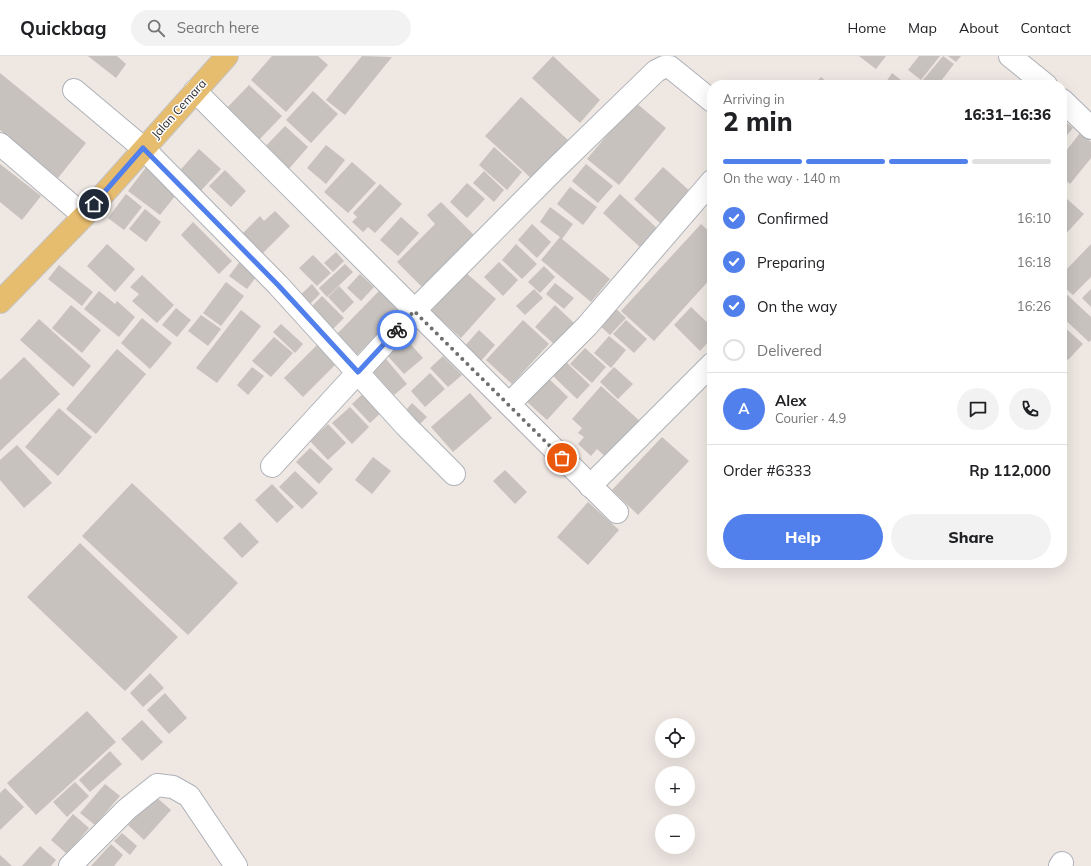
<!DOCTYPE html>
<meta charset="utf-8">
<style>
:root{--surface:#fff;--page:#f2f2f2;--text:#202124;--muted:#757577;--line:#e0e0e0;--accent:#5180ec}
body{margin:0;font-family:Mulish,sans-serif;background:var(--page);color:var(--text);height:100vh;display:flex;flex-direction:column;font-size:15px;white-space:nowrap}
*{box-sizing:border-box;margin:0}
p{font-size:13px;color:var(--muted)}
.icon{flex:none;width:22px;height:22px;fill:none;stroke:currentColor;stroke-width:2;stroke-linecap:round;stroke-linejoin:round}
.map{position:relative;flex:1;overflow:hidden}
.panel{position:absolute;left:707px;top:24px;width:360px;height:488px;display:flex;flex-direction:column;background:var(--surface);border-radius:16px;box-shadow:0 4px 16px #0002}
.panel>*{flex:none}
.controls{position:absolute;left:655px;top:662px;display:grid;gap:8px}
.controls a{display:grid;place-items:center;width:40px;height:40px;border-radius:50%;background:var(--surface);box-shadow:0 4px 16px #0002;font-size:20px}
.pin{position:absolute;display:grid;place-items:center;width:34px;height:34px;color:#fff;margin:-17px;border:2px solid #fff;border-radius:50%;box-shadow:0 1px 4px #0007}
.courier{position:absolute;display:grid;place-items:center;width:40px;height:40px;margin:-20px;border:3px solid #5180ec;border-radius:50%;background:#fff;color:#222;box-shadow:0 1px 5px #0007}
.headline em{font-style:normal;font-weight:800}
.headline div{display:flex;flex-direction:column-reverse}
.headline{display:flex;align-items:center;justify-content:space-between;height:68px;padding:0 16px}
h1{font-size:26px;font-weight:800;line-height:30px}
.bar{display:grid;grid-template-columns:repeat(4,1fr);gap:6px 4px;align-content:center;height:48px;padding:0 16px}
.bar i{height:5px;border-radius:3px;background:var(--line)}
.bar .on{background:var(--accent)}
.bar p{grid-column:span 4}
.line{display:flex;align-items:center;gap:10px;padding:0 16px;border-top:1px solid var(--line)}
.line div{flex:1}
.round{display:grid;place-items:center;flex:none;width:42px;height:42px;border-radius:21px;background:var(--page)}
ol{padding:0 16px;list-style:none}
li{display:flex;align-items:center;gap:12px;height:44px}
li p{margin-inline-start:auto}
li .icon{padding:4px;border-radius:50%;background:var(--accent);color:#fff;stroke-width:4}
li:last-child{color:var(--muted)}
li i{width:22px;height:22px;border:2px solid var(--line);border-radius:50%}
.cta{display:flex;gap:8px;margin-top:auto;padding:8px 16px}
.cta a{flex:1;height:46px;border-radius:24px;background:var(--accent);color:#fff;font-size:16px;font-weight:800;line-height:46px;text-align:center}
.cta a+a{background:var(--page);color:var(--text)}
header{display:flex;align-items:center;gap:24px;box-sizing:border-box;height:56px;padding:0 20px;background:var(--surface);border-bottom:1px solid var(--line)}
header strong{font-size:19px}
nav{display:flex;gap:22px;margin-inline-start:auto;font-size:14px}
.search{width:280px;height:36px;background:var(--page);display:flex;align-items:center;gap:10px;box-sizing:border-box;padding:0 14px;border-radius:22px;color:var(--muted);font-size:15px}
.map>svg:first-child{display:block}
.building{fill:#c7c2bd}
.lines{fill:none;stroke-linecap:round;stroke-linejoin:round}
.street-casing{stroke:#aeb1b9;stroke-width:24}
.primary-casing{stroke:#c4c4c4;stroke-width:24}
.street{stroke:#fff;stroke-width:22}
.primary{stroke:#e6bc6f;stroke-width:22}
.done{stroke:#716f6d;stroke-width:4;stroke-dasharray:0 7.2}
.route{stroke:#5180ec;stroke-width:5}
.labels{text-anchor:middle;stroke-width:3;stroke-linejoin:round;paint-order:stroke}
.street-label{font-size:12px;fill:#2e2e2e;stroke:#fff}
</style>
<header>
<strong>Quickbag</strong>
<div class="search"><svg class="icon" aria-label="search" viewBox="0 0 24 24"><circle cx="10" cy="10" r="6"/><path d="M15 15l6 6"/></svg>Search here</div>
<nav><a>Home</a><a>Map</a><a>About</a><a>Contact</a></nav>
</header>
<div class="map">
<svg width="1091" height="810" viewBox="0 0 1091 810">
<rect width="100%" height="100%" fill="#eee7e2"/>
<!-- building -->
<g class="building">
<path d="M88 0H117L126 8 116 22Z"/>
<path d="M272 0H318L328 9 286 56 251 24Z"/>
<path d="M362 0 392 1 345 59 326 44Z"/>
<path d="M553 0 600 44 580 67 532 22Z"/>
<path d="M859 0H886L876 13Z"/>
<path d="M919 0H940L921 24 908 14Z"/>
<path d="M943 0 954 8 938 29H929L923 24Z"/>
<path d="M948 0H961L956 6Z"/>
<path d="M0 17 86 87 58 122 0 74Z"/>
<path d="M892 17 901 24 898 29H884Z"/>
<path d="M821 21 830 29H814Z"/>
<path d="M249 29 282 60 256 87 223 56Z"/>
<path d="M313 35 338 58 311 87 286 64Z"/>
<path d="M521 41 568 84 532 123 485 80Z"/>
<path d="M635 46 666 72 619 129 587 103Z"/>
<path d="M1062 63 1073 72 1062 85Z"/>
<path d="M285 70 308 91 287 115 263 93Z"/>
<path d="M1080 77 1091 86V102L1070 128 1062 121V100Z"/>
<path d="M326 89 345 104 326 128 307 112Z"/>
<path d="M494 91 522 116 507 134 479 109Z"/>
<path d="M199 93 221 113 196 140 175 120Z"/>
<path d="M352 106 376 127 348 157 324 136Z"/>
<path d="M0 108 41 140 22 164 0 146Z"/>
<path d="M586 108 613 130 598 147 572 125Z"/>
<path d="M147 110 179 135 160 159 128 135Z"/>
<path d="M663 111 691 136 661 168 634 143Z"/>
<path d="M225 114 246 135 231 151 209 130Z"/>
<path d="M484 115 504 134 494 146 473 127Z"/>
<path d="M467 127 485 143 467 162 450 146Z"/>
<path d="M380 128 402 148 375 177 368 171 363 176 352 166 357 161 353 157Z"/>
<path d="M570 131 597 151 583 169 557 148Z"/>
<path d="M126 138 142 151 124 174 108 162Z"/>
<path d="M620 138 659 174 642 193 603 157Z"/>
<path d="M1066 142 1084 158 1062 182V146Z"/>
<path d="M441 146 476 181 424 233 397 206 435 168 427 159Z"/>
<path d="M550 151 573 168 562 183 610 223 591 246 541 204 560 181 540 166Z"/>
<path d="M145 153 161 166 146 186 129 173Z"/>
<path d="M275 155 290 170 261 199 241 179 260 160 264 165Z"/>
<path d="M401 161 419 177 398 200 380 184Z"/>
<path d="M193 166 232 205 219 218 181 179Z"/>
<path d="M532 168 551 186 537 202 518 184Z"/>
<path d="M701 168 712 178V221L654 285 621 255Z"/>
<path d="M107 188 135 213 115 236 87 210Z"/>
<path d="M516 188 537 208 522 223 502 204Z"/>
<path d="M1091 188V221L1073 239 1062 229V218Z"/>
<path d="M336 196 344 205 333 216 324 207Z"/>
<path d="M313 199 331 217 317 230 299 212Z"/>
<path d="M242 203 259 217 247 233 229 220Z"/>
<path d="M499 206 518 224 503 240 484 221Z"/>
<path d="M345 208 353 216 327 241 319 232Z"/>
<path d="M59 209 93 236 82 250 48 223Z"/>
<path d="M544 210 555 221 540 237 528 226Z"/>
<path d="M465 216 496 243 461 282 431 255Z"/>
<path d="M360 218 374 231 361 245 347 232Z"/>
<path d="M142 219 174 249 157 267 132 245 139 238 130 231Z"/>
<path d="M226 226 244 240 221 270 203 257Z"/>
<path d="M555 227 574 242 564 253 546 238Z"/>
<path d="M312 228 320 238 305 253 296 243Z"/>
<path d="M339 230 354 246 343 257 328 241Z"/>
<path d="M534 233 543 242 525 259 516 250Z"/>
<path d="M1091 233V251L1082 242Z"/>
<path d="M1062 234 1091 261V284L1089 286 1062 261Z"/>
<path d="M99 235 115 248 117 245 135 261 119 281 84 253Z"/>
<path d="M379 235 400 255 357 299 336 279Z"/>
<path d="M322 240 344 262 329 277 307 255Z"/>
<path d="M71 249 101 274 82 297 52 272Z"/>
<path d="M555 249 574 267 554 288 535 271Z"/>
<path d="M613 250 626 262 610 279 597 267Z"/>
<path d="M691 251 712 271V282L700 295 674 269Z"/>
<path d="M176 252 191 264 177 281 162 269Z"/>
<path d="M241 254 261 270 217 327 196 312Z"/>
<path d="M201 259 221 273 208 290 188 275Z"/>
<path d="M142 262 172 287 150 313 121 287Z"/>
<path d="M39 263 91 310 73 331 20 284Z"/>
<path d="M523 264 549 288 512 328 486 304Z"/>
<path d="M626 264 647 283 634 297 613 278Z"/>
<path d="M281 268 303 288 295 297 273 276Z"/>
<path d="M1062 269 1083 288 1068 304 1062 298Z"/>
<path d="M479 274 495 289 480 306 464 291Z"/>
<path d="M609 280 626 294 611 312 594 297Z"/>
<path d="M274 281 293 297 271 321 252 305Z"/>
<path d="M405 282 423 302 404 318 386 298Z"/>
<path d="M321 285 340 304 303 341 284 322Z"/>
<path d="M585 292 606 311 592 327 570 308Z"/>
<path d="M117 293 146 318 96 378 66 353Z"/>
<path d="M443 300 462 319 448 331 430 312Z"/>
<path d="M24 301 60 338 0 395V324Z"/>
<path d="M386 303 407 328 394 339 372 315Z"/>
<path d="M564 304 590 329 577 343 551 318Z"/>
<path d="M252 311 264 320 248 339 237 329Z"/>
<path d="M614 311 633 328 618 343 600 326Z"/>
<path d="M430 317 445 333 425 351 411 335Z"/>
<path d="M547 321 568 341 547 364 526 345Z"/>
<path d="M601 330 642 367 609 404 597 393 591 400 578 388 584 381 578 377 582 372 572 363Z"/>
<path d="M368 333 386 352 370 367 352 348Z"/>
<path d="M470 337 492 362 453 396 431 371Z"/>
<path d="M412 347 427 361 416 372 402 359Z"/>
<path d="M350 351 369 371 352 388 332 367Z"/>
<path d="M59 352 92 381 58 420 25 391Z"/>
<path d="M328 368 346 387 328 404 310 385Z"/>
<path d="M662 381 689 405 638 459 612 434Z"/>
<path d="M17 389 52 427 24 452 0 424V404Z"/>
<path d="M310 392 333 413 319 428 296 406Z"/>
<path d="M373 401 391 415 372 438 355 424Z"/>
<path d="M505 414 527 436 515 448 493 425Z"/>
<path d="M295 415 318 437 302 453 279 431Z"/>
<path d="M132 427 238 527 188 579 82 480Z"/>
<path d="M272 428 294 451 277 467 255 444Z"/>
<path d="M588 446 619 474 588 509 557 481Z"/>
<path d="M240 466 259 486 242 502 223 482Z"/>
<path d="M80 487 178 581 125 635 27 541Z"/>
<path d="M150 617 164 632 143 651 130 637Z"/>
<path d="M165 637 187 662 169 678 147 654Z"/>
<path d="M87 655 116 686 36 759 7 727Z"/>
<path d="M142 664 163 686 142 705 121 683Z"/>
<path d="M110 695 122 708 90 736 79 724Z"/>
<path d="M75 726 89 740 67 761 53 746Z"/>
<path d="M105 728 120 740 95 769 80 757Z"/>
<path d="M5 732 24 751 0 774V737Z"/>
<path d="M155 740 171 754 144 784 128 769Z"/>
<path d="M73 758 89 772 67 798 51 784Z"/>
<path d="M122 777 137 790 130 799 114 785Z"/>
<path d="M111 788 123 799 114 810H91Z"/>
<path d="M40 790 56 804 51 810H22Z"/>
<path d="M0 799 12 810H0Z"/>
</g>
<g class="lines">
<!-- street casing -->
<g class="street-casing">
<g id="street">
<path d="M1010 0 1046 29"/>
<path d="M74 34 143 92 278 229 406 370 454 418"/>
<path d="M195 35 617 456"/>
<path d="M1062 44 1091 72"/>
<path d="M0 88 84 160"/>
<path d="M509 348 587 270 712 125"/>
<path d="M272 410 414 255 554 114 656 15 664 11H670L712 45"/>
<path d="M590 430 712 308"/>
<path d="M70 810 127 753 157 729 173 731 189 740 236 810"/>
<path d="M1060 810 1062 807"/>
</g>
</g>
<!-- primary casing -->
<g class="primary-casing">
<path id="primary" d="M0 246 84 160 227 0"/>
</g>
<!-- street -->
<use href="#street" class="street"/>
<!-- primary -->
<use href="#primary" class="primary"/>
</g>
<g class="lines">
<!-- done -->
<path class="done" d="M397 274 414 255 562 402"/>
<!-- route -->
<path class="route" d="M94 148 143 92 278 229 358 316 397 274"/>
</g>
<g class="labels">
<!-- street labels -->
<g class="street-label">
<text transform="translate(179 53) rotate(-48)" y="4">Jalan Cemara</text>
</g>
</g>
</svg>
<div class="controls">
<a><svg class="icon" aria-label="locate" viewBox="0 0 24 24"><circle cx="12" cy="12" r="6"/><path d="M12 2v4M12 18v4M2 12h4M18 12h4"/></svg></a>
<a>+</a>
<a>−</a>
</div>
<div class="pin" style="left:562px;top:402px;background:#ea580c"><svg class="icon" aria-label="bag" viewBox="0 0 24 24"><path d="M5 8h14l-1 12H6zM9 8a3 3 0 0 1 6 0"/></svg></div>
<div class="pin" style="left:94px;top:148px;background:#1f2937"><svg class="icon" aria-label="home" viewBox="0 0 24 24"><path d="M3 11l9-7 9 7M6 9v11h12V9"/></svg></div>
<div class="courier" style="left:397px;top:274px"><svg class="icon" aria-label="bike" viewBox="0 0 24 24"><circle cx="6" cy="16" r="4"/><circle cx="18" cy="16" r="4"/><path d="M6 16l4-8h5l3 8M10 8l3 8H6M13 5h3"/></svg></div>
<section class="panel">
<div class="headline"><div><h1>2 min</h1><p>Arriving in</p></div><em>16:31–16:36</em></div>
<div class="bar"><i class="on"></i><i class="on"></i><i class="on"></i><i></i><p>On the way · 140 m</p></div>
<ol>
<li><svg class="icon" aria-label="check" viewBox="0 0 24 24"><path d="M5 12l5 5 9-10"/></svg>Confirmed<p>16:10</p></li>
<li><svg class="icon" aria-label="check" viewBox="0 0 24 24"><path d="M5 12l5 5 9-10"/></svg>Preparing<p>16:18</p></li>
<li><svg class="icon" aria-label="check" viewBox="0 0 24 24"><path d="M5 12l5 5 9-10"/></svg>On the way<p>16:26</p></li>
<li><i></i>Delivered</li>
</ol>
<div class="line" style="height:72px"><b class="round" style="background:var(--accent);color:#fff">A</b><div><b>Alex</b><p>Courier · 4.9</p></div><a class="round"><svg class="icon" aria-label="chat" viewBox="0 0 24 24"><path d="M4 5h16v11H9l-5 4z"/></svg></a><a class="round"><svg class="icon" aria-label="phone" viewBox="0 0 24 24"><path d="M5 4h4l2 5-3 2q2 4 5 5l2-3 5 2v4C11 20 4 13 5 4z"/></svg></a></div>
<div class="line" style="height:52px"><div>Order #6333</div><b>Rp 112,000</b></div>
<div class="cta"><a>Help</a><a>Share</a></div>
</section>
</div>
